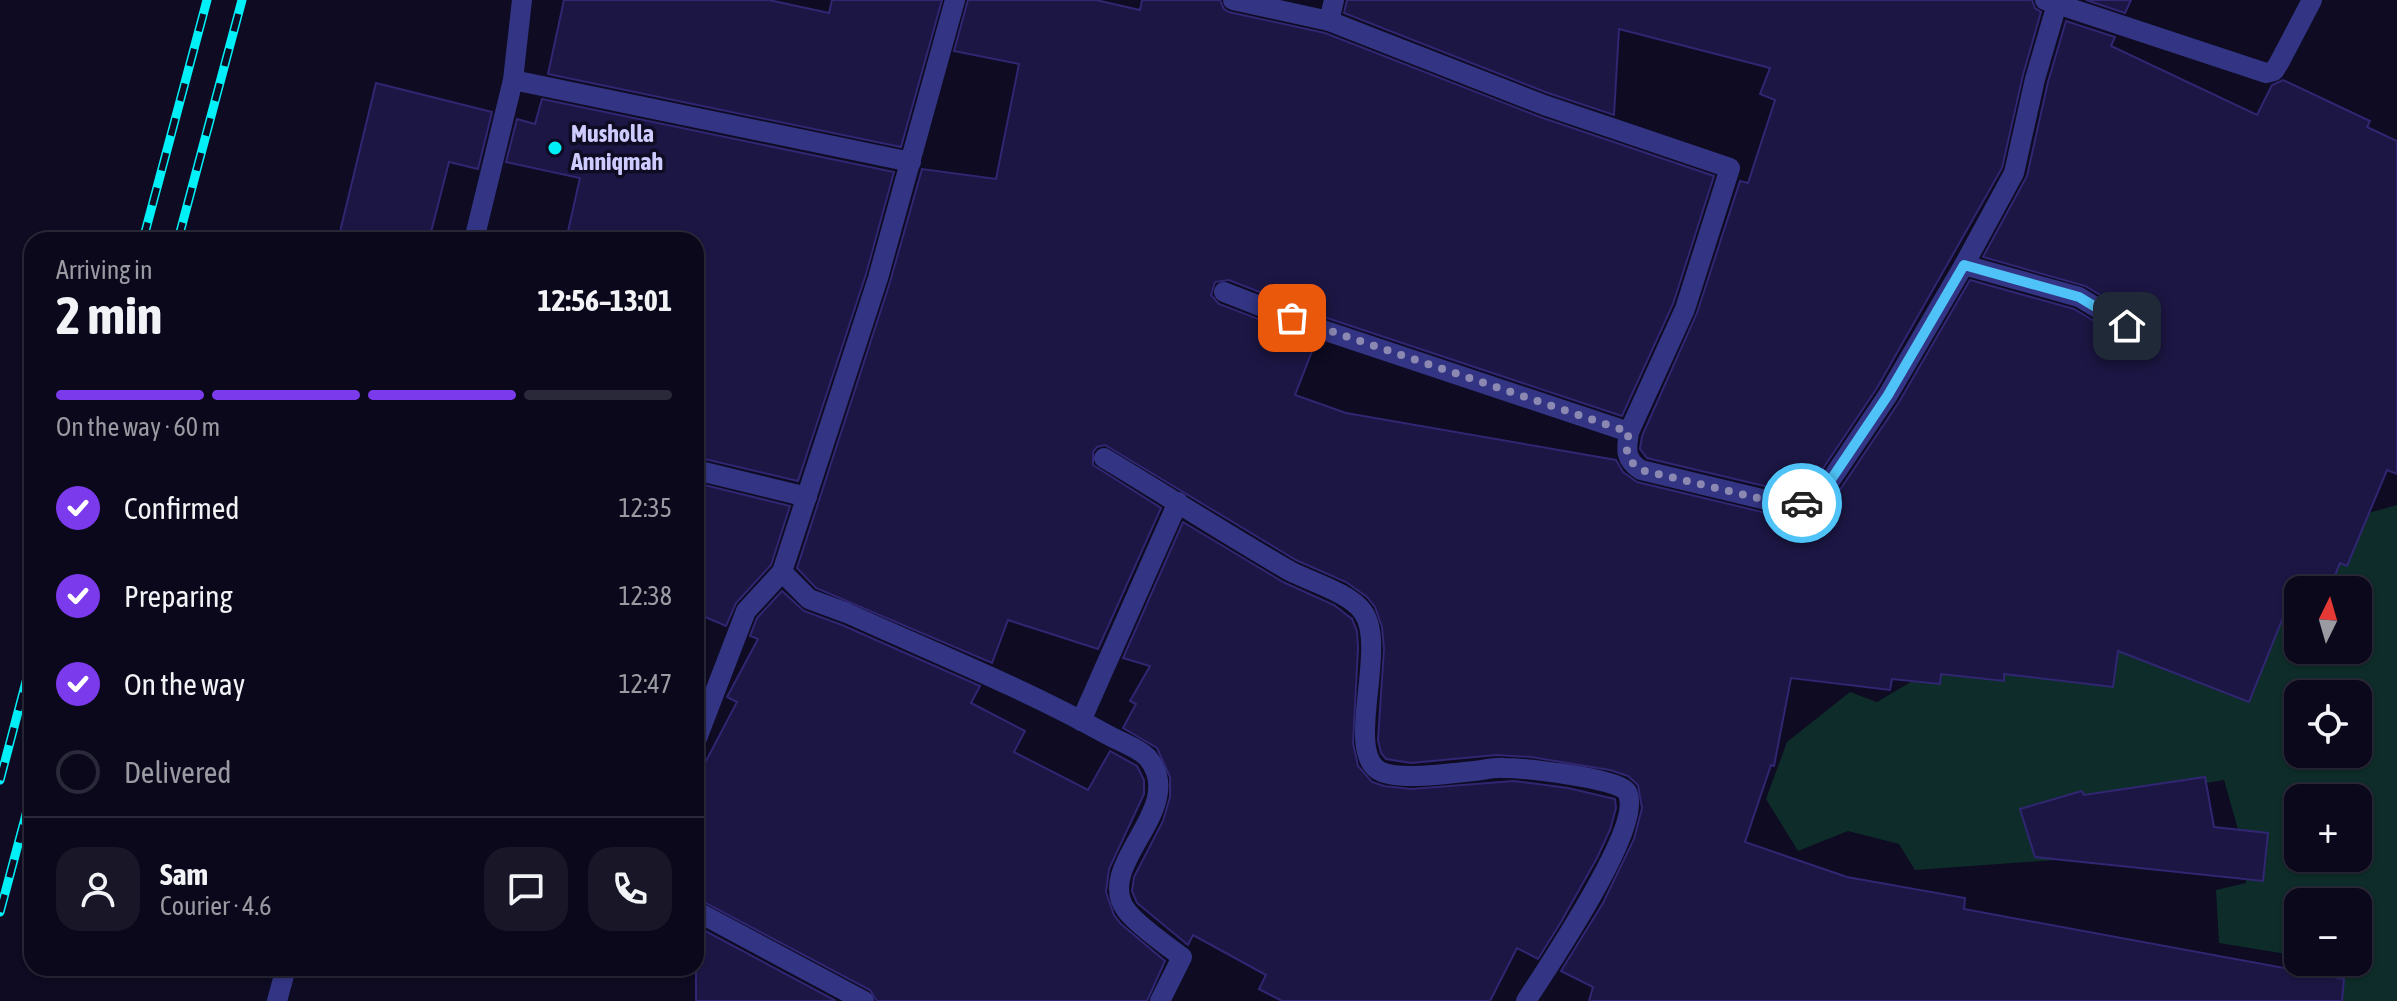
<!DOCTYPE html>
<meta charset="utf-8">
<style>
:root{--surface:#0a081a;--page:#181627;--text:#f1f3f6;--muted:#999aa2;--line:#2a2939;--accent:#7c3aed}
body{margin:0;font-family:"Asap Condensed",sans-serif;background:var(--page);color:var(--text);height:100vh;display:flex;flex-direction:column;font-size:30px;white-space:nowrap}
*{box-sizing:border-box;margin:0}
p{font-size:26px;color:var(--muted)}
.icon{flex:none;width:44px;height:44px;fill:none;stroke:currentColor;stroke-width:2;stroke-linecap:round;stroke-linejoin:round}
.map{position:relative;flex:1;overflow:hidden}
.sheet{position:absolute;left:24px;top:232px;width:680px;height:744px;display:flex;flex-direction:column;background:var(--surface);border-radius:24px;box-shadow:0 2px 6px #0004,0 0 0 2px var(--line)}
.sheet>*{flex:none}
.needle{width:52px;rotate:5deg}
.fabs{position:absolute;left:2284px;top:576px;display:grid;gap:16px}
.fabs a{display:grid;place-items:center;width:88px;height:88px;border-radius:16px;background:var(--surface);box-shadow:0 2px 6px #0004,0 0 0 2px var(--line);font-size:40px}
.pin{position:absolute;display:grid;place-items:center;width:68px;height:68px;color:#fff;margin:-34px;border-radius:16px;box-shadow:0 4px 12px #0006}
.courier{position:absolute;display:grid;place-items:center;width:80px;height:80px;margin:-40px;border:6px solid #4fc3f7;border-radius:50%;background:#fff;color:#222;box-shadow:0 2px 10px #0007}
.headline em{font-style:normal;font-weight:700}
.headline div{display:flex;flex-direction:column-reverse}
.headline{display:flex;align-items:center;justify-content:space-between;height:136px;padding:0 32px}
h1{font-size:52px;font-weight:700;line-height:60px}
.bar{display:grid;grid-template-columns:repeat(4,1fr);gap:12px 8px;align-content:center;height:96px;padding:0 32px}
.bar i{height:10px;border-radius:6px;background:var(--line)}
.bar .active{background:var(--accent)}
.bar p{grid-column:span 4}
.line{display:flex;align-items:center;gap:20px;padding:0 32px;border-top:2px solid var(--line)}
.line div{flex:1}
.round{display:grid;place-items:center;flex:none;width:84px;height:84px;border-radius:24px;background:var(--page)}
ol{padding:0 32px;list-style:none}
li{display:flex;align-items:center;gap:24px;height:88px}
li p{margin-inline-start:auto}
li .icon{padding:8px;border-radius:50%;background:var(--accent);color:#fff;stroke-width:4}
li:last-child{color:var(--muted)}
li i{width:44px;height:44px;border:4px solid var(--line);border-radius:50%}
.map>svg:first-child{display:block}
.green{fill:#0e2c29;fill-rule:evenodd}
.building{fill:#1c1644;stroke:#302672;stroke-width:2}
.lines{fill:none;stroke-linecap:round;stroke-linejoin:round}
.minor{stroke:#333584;stroke-width:20}
.rail-casing{stroke:#00f0f7;stroke-width:9}
.rail{stroke:#0e0b22;stroke-width:6;stroke-dasharray:18;stroke-linecap:butt}
.done{stroke:#8b88b2;stroke-width:8;stroke-dasharray:0 14.4}
.route{stroke:#4fc3f7;stroke-width:10}
.poi-dot{fill:#00f0f7;stroke:#0e0b22;stroke-width:3}
.labels{text-anchor:middle;stroke-width:7;stroke-linejoin:round;paint-order:stroke}
.poi-label{font-size:24px;font-weight:bold;fill:#ceccff;stroke:#0e0b22;text-anchor:start}
</style>
<div class="map">
<svg width="2397" height="1001" viewBox="0 0 2397 1001">
<rect width="100%" height="100%" fill="#0e0b22"/>
<!-- green -->
<path class="green" d="M2397 505V1001H2299L2302 962H2358V902H2298V956L2219 943 2216 890 2246 883 2243 847 2224 780 2113 799 2057 838 2055 860 1915 870 1899 844 1848 831 1798 851 1766 799 1787 742 1850 692 1877 702 1934 668 2279 538ZM2298 590H2358V650H2298ZM2298 694H2358V754H2298ZM2298 798H2358V858H2298Z"/>
<!-- building -->
<g class="building">
<path d="M564 0H769L829 13 832 0H942L901 147 548 74Z"/>
<path d="M968 0H1096L1140 10 1142 0H1220L1224 9 1229 12 1325 33 1540 117 1714 176 1673 304 1622 416 1318 315 1229 280 1215 282 1211 295 1219 304 1316 341 1295 395 1346 413 1616 460 1623 472 1637 482 1783 517 1801 516 1831 503 1899 402 1970 280 2074 309 2121 337 2133 338 2138 332 2140 325 2134 315 2085 286 1983 257 2027 176 2048 82 2066 21 2115 37 2111 46 2257 115 2272 85 2283 80 2370 121 2367 127 2397 141V474L2387 470 2347 566 2340 563 2329 590H2298V615L2286 610 2249 702 2118 651 2113 687 2004 674V681L1941 674 1940 684 1892 679 1890 690 1791 678 1774 766 1771 765 1745 842 1847 877 1965 898 1964 909 2344 979 2342 1001H1589L1593 987 1561 971 1603 903 1634 839 1642 808 1638 785 1628 776 1610 770 1531 757 1496 755 1411 763 1386 759 1381 753 1378 740 1384 649 1382 627 1375 607 1367 597 1346 582 1296 560 1105 445 1097 447 1093 452V465L1161 508 1098 649 1008 620 992 663 816 588 797 568 890 282 922 169 996 179 1019 64 954 51Z"/>
<path d="M1347 0H2032L2035 8 2041 12 2023 75 2002 168 1877 388 1812 485 1795 491H1785L1647 458 1640 449 1642 436 1697 313 1740 181 1748 183 1775 100 1760 94 1770 68 1619 29 1614 115 1548 93 1344 13Z"/>
<path d="M2086 0H2131L2125 13Z"/>
<path d="M376 83 492 112 478 169 449 162 429 240H338Z"/>
<path d="M542 99 894 172 866 274 798 481 696 457V240H566L580 178 506 162 517 119 535 124Z"/>
<path d="M696 483 790 506 771 565 736 603 726 626 696 613Z"/>
<path d="M1183 522 1283 582 1334 605 1352 619 1357 631 1358 648 1353 743 1358 766 1372 782 1384 786 1411 789 1514 781 1568 788 1615 799 1616 808 1610 830 1597 858 1561 922 1538 959 1517 948 1490 1001H1282L1259 989 1266 975 1193 935 1188 945 1137 903 1132 891 1134 877 1163 821 1170 797V777L1157 748 1123 728 1136 704 1130 701 1150 666 1123 658Z"/>
<path d="M782 591 804 611 842 625 980 686 971 703 1025 731 1014 752 1088 790 1110 751 1137 766 1144 780V794L1109 869 1106 892 1114 915 1121 924 1165 961 1147 1001H877L870 990 696 898V780L737 702 727 697 758 639 750 636 757 618Z"/>
<path d="M2205 777 2214 827 2268 833 2263 881 2035 857 2020 809 2082 791 2084 795Z"/>
<path d="M696 926 836 1001H696Z"/>
</g>
<g class="lines">
<!-- minor -->
<g class="minor">
<path d="M1233 0 1329 21 1334 0"/>
<path d="M2045 0 2266 73 2274 71 2279 63 2312 0"/>
<path d="M1329 21 1544 105 1730 168 1685 309 1629 432C1626 450 1625 460 1641 470L1783 504H1797L1820 496 1888 395 1964 265 2014 173 2035 79 2057 4"/>
<path d="M513 80 522 0"/>
<path d="M474 240 513 80 911 162"/>
<path d="M1964 265 2079 297 2127 326"/>
<path d="M1224 292 1314 327 1629 432"/>
<path d="M1104 458C1166 495 1227 535 1290 571 1311 582 1350 593 1363 612 1388 646 1345 748 1378 770 1396 782 1453 773 1474 771 1484 770 1494 767 1504 768 1523 768 1619 778 1627 792 1645 825 1547 968 1526 1001"/>
<path d="M696 470 807 497"/>
<path d="M782 572 809 599 847 613C933 652 1023 688 1106 734 1118 741 1139 748 1148 758 1189 809 1093 864 1126 910 1136 924 1167 946 1182 957L1160 1001"/>
<path d="M1081 721 1178 502"/>
<path d="M696 741 746 611 782 572 878 278 955 0"/>
<path d="M696 911 864 1001"/>
<path d="M277 1001 286 968"/>
</g>
<!-- rail casing -->
<g class="rail-casing">
<g id="rail">
<path d="M143 240 207 0"/>
<path d="M178 240 242 0"/>
<path d="M0 780 32 659"/>
<path d="M0 912 32 792"/>
</g>
</g>
<!-- rail -->
<use href="#rail" class="rail"/>
</g>
<g class="lines">
<!-- done -->
<path class="done" d="M1292 318 1629 432C1625 450 1625 459 1641 470L1783 504 1802 503"/>
<!-- route -->
<path class="route" d="M1802 503 1820 496 1888 395 1964 265 2079 297 2127 326"/>
</g>
<!-- markers -->
<circle class="poi-dot" cx="555" cy="148" r="8"/>
<g class="labels">
<!-- poi labels -->
<g class="poi-label">
<text x="571" y="142">Musholla<tspan x="571" dy="28">Anniqmah</tspan></text>
</g>
</g>
</svg>
<div class="fabs">
<a><svg class="needle" viewBox="-14 -14 28 28"><path d="M0-13l5 13h-10z" fill="#e53935"/><path d="M0 13l5-13h-10z" fill="#999aa2"/></svg></a>
<a><svg class="icon" aria-label="locate" viewBox="0 0 24 24"><circle cx="12" cy="12" r="6"/><path d="M12 2v4M12 18v4M2 12h4M18 12h4"/></svg></a>
<a>+</a>
<a>−</a>
</div>
<div class="pin" style="left:1292px;top:318px;background:#ea580c"><svg class="icon" aria-label="bag" viewBox="0 0 24 24"><path d="M5 8h14l-1 12H6zM9 8a3 3 0 0 1 6 0"/></svg></div>
<div class="pin" style="left:2127px;top:326px;background:#1f2937"><svg class="icon" aria-label="home" viewBox="0 0 24 24"><path d="M3 11l9-7 9 7M6 9v11h12V9"/></svg></div>
<div class="courier" style="left:1802px;top:503px"><svg class="icon" aria-label="car" viewBox="0 0 24 24"><path d="M5 17H2v-5l4-1 3-4h7l3 4 3 1v5h-3M9 17h6M6 11h13"/><circle cx="7" cy="17" r="2"/><circle cx="17" cy="17" r="2"/></svg></div>
<section class="sheet">
<div class="headline"><div><h1>2 min</h1><p>Arriving in</p></div><em>12:56–13:01</em></div>
<div class="bar"><i class="active"></i><i class="active"></i><i class="active"></i><i></i><p>On the way · 60 m</p></div>
<ol>
<li><svg class="icon" aria-label="check" viewBox="0 0 24 24"><path d="M5 12l5 5 9-10"/></svg>Confirmed<p>12:35</p></li>
<li><svg class="icon" aria-label="check" viewBox="0 0 24 24"><path d="M5 12l5 5 9-10"/></svg>Preparing<p>12:38</p></li>
<li><svg class="icon" aria-label="check" viewBox="0 0 24 24"><path d="M5 12l5 5 9-10"/></svg>On the way<p>12:47</p></li>
<li><i></i>Delivered</li>
</ol>
<div class="line" style="height:144px"><a class="round"><svg class="icon" aria-label="person" viewBox="0 0 24 24"><circle cx="12" cy="8" r="4"/><path d="M4 21q1-7 8-7t8 7"/></svg></a><div><b>Sam</b><p>Courier · 4.6</p></div><a class="round"><svg class="icon" aria-label="chat" viewBox="0 0 24 24"><path d="M4 5h16v11H9l-5 4z"/></svg></a><a class="round"><svg class="icon" aria-label="phone" viewBox="0 0 24 24"><path d="M5 4h4l2 5-3 2q2 4 5 5l2-3 5 2v4C11 20 4 13 5 4z"/></svg></a></div>
</section>
</div>
